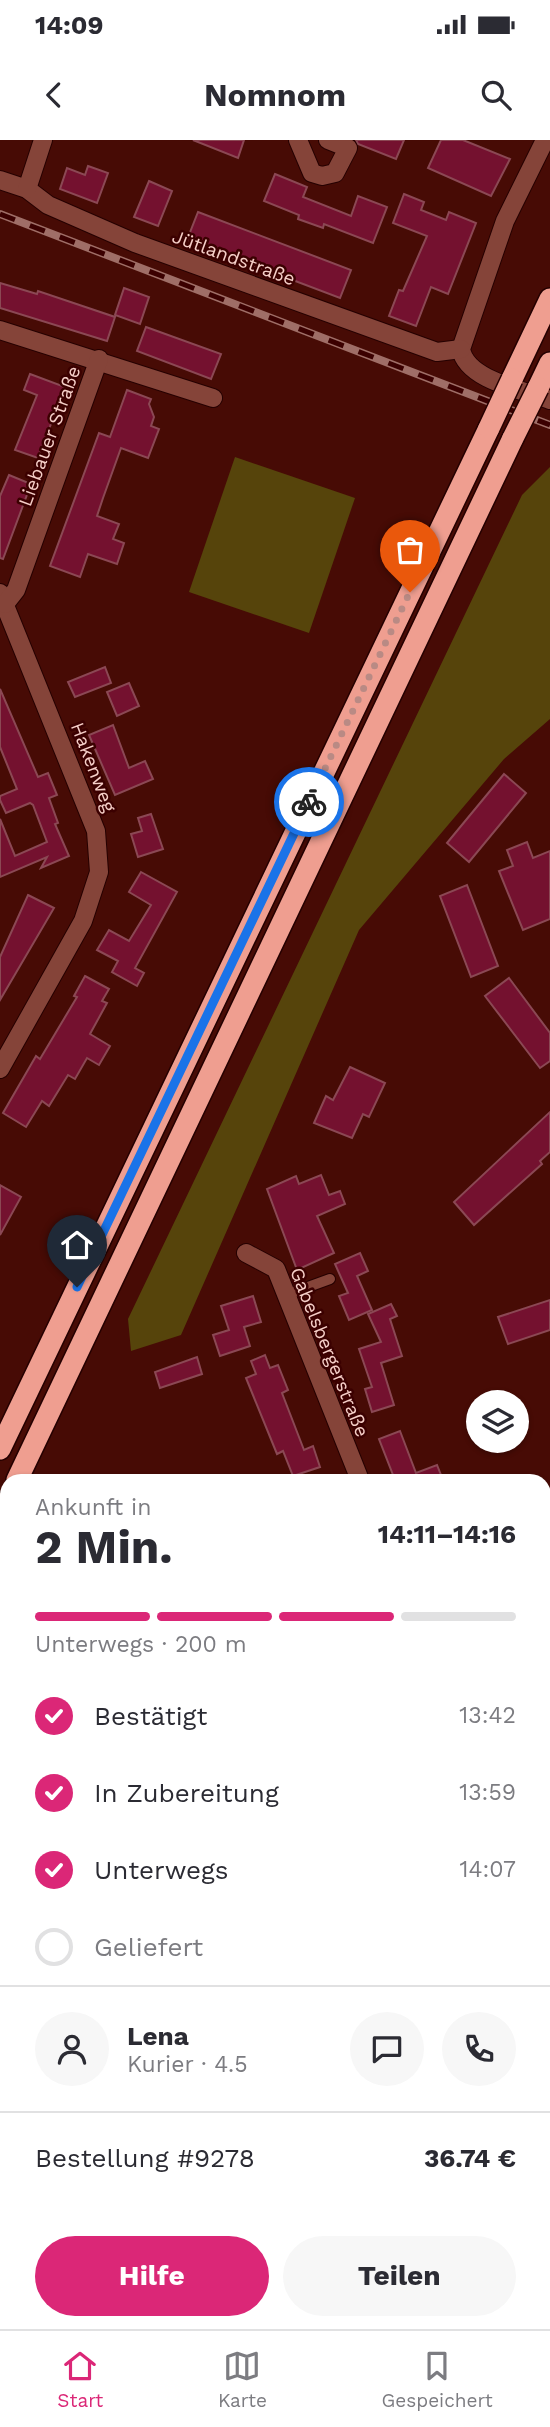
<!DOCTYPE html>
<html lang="de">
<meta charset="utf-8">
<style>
:root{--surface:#fff;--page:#f7f7f7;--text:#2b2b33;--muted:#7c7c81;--line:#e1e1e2;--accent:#db2777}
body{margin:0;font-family:"Work Sans",sans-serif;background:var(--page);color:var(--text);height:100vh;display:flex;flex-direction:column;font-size:26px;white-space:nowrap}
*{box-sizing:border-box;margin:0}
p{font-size:23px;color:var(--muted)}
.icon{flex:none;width:38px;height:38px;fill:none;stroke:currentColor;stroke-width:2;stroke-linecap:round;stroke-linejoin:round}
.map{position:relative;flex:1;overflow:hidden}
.panel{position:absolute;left:0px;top:1334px;width:551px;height:856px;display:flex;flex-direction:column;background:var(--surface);border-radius:21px 21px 0 0;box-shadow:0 2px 5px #0004}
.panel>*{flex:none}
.buttons{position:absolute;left:466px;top:1250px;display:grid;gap:14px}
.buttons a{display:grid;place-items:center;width:63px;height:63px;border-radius:50%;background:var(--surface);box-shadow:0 2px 5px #0004;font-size:35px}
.pin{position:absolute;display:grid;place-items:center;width:60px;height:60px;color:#fff;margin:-72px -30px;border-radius:50% 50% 50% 0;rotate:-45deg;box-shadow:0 0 7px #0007}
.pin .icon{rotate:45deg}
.courier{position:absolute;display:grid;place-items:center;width:70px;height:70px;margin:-35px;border:5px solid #1a73e8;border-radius:50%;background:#fff;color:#222;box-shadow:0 2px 9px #0007}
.head em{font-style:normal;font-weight:700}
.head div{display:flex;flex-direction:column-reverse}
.head{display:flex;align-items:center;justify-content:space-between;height:119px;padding:0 35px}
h1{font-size:46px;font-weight:700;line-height:52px}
.bar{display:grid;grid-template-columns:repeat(4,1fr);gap:10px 7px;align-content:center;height:84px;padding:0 35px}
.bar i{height:9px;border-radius:5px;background:var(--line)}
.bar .active{background:var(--accent)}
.bar p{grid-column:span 4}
.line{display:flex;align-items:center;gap:18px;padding:0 35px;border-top:2px solid var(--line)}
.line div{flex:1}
.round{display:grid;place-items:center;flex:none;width:74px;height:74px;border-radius:37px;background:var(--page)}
ol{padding:0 35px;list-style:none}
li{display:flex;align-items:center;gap:21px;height:77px}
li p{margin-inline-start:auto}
li .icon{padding:7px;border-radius:50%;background:var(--accent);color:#fff;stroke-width:4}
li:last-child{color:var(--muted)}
li i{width:38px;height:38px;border:4px solid var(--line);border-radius:50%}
.button{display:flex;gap:14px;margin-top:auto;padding:14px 35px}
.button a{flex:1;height:80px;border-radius:42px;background:var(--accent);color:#fff;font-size:28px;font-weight:700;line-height:80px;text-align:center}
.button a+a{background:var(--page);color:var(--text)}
.status{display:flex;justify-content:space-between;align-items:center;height:49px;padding:0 35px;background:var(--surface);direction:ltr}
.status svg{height:19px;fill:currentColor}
header{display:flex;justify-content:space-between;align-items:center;height:91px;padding:0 35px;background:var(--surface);font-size:32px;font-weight:700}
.menu{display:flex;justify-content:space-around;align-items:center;height:98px;border-top:2px solid var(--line);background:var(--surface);font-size:19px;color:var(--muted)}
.menu a{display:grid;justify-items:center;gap:4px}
.menu .active{color:var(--accent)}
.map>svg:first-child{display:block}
.green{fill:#56440b}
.building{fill:#74112f;stroke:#8b4854;stroke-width:2}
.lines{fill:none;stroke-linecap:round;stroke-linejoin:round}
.service-casing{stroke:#250000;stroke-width:12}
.minor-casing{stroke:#250000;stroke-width:20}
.secondary-casing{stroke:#250000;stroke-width:20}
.motorway-casing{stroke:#250000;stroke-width:24}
.service{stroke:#854439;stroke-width:10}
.minor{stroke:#854439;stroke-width:18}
.secondary{stroke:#a55f53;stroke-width:18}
.motorway{stroke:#ef9e90;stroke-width:21}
.rail-casing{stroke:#9f6e67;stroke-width:8}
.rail{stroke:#3b0000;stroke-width:5;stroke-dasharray:16;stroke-linecap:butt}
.motorway-bridge-casing{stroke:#250000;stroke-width:24;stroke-linecap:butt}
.motorway-bridge{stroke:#ef9e90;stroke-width:21}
.done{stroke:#b98a84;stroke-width:7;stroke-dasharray:0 12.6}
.route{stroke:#1a73e8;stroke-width:9}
.labels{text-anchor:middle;stroke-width:5;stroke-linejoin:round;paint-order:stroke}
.street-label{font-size:19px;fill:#f6cfc8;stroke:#3b0000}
</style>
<div class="status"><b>14:09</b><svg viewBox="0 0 49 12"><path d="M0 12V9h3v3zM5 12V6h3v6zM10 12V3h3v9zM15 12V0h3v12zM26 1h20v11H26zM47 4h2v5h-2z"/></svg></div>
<header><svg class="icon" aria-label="back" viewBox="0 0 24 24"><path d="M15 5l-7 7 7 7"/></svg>Nomnom<svg class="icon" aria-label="search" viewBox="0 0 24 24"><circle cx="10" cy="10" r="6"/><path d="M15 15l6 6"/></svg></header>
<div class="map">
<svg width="550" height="2189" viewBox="0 0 550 2189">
<rect width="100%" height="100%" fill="#470b05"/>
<!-- green -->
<g class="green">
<path d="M235 317 355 358 309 493 189 452Z"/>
<path d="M550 327V579L504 619 359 790 181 1195 131 1211 128 1179 522 355Z"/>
</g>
<!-- building -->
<g class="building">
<path d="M193 0H244L238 18Z"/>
<path d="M356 0H404L396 19 358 4Z"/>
<path d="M441 0H463L510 19 491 56 428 28Z"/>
<path d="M88 26 108 33 97 63 60 49 67 28 85 35Z"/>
<path d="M275 34 307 47 303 57 351 76 358 56 387 67 373 103 324 84 323 88 298 79 299 75 264 61Z"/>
<path d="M149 41 172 51 158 86 134 77Z"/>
<path d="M404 54 424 62 421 70 446 80 449 72 476 83 448 154 431 147 416 186 389 176 399 150 403 151 427 96 393 83Z"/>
<path d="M198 72 351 130 340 158 187 100Z"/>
<path d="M0 143 37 154 38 151 115 177 107 201 0 168Z"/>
<path d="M124 148 149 157 140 184 115 175Z"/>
<path d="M146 187 221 214 211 239 137 211Z"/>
<path d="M30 234 65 247 38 318 15 310 37 255 24 250Z"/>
<path d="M127 250 151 259 149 264 154 277 151 286 159 289 148 318 121 308 103 358 97 376 119 384 113 399 124 403 117 424 88 414 80 437 50 426 99 293 110 297Z"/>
<path d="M9 335 31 344 3 419 0 418V356Z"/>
<path d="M105 527 111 543 75 557 68 542Z"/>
<path d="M129 543 139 566 117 576 107 552Z"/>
<path d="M0 549 38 637 48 633 57 655 49 658 58 683 55 684 69 716 41 728 47 717 0 737V679L15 716 47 702 33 665 30 663 6 673 0 660V656L17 649 0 607Z"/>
<path d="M113 585 129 628 145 621 153 639 115 655 89 595Z"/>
<path d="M504 634 526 653 469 722 447 703Z"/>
<path d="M151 674 163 709 138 717 131 694 142 691 138 678Z"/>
<path d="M527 702 533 718 550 711V779L523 790 499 731 513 726 507 710Z"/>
<path d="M141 732 177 752 135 828 144 833 137 846 112 832 118 821 97 810 109 790 129 801 151 765 129 752Z"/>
<path d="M467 745 498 826 471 837 440 756Z"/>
<path d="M28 755 54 768 0 860V817Z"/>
<path d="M85 836 109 849 102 861 107 863 90 894 110 906 99 925 87 918 75 939 68 935 49 966 42 961 26 987 3 973 36 916 40 919 77 857 74 856Z"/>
<path d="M509 838 550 893V921L540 928 485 856Z"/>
<path d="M350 927 385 943 369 977 363 974 352 998 314 983 326 956 333 960Z"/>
<path d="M550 972V1012L540 1021 542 1024 474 1085 454 1062Z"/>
<path d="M321 1035 329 1055 340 1051 345 1064 317 1076 334 1113 297 1130 267 1049 296 1036 299 1044Z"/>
<path d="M0 1045 21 1057 0 1095Z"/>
<path d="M360 1113 368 1131 357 1136 372 1170 349 1180 339 1156 348 1153 335 1124Z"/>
<path d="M253 1156 261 1182 244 1187 250 1206 220 1216 213 1195 229 1190 221 1166Z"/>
<path d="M550 1160V1190L508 1204 498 1177Z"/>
<path d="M391 1164 397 1176 390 1179 402 1216 381 1223 394 1265 372 1272 365 1249 372 1247 359 1209 381 1202 368 1174Z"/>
<path d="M265 1215 270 1228 278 1225 288 1250 282 1253 304 1310 313 1306 320 1327 293 1336 283 1311 277 1314 246 1238 256 1234 251 1221Z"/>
<path d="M197 1217 202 1234 160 1248 155 1232Z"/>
<path d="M400 1291 416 1333 437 1325 443 1340H395L379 1299Z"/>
</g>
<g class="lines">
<!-- service casing -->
<g class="service-casing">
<g id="service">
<path d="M286 1155 330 1139"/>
<path d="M544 1410 550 1408"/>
<path d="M0 1850 7 1869"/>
<path d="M0 1911 7 1908"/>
</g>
</g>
<!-- minor casing -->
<g class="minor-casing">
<g id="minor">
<path d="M298 0 312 33 322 36 335 33 348 8 328 0"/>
<path d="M545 0 505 81 461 209C466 240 523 250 550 260"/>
<path d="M0 40 27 49 48 65 135 103 437 212 461 209"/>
<path d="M27 49 43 0"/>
<path d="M0 190 213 258"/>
<path d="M0 453 96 691 99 732 83 781 0 929"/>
<path d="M5 464 16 450 99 219"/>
<path d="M246 1113 276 1129 360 1340"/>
<path d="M544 1958 550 1947"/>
<path d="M400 2182 407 2189"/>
<path d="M340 2189 349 2182"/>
</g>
</g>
<!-- secondary casing -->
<g class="secondary-casing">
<g id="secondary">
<path d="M544 1554 550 1552"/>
<path d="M1 1741 7 1757"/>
<path d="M239 2182 243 2189"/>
<path d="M259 2182 264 2189"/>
</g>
</g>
<!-- motorway casing -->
<g class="motorway-casing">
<g id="motorway">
<path d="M512 239 550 159"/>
<path d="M538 248 550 223"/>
<path d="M0 1309 489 288"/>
<path d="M17 1340 513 298"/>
<path d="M0 1375 7 1361"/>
</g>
</g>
<!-- service -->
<use href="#service" class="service"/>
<!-- minor -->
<use href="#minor" class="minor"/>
<!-- secondary -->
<use href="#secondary" class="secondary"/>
<!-- motorway -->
<use href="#motorway" class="motorway"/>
<!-- rail casing -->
<g class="rail-casing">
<path id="rail" d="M0 74 550 285"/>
</g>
<!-- rail -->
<use href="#rail" class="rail"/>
<!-- motorway-bridge casing -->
<g class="motorway-bridge-casing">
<g id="motorway-bridge">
<path d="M489 288 512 239"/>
<path d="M513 298 538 248"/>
</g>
</g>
<!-- motorway-bridge -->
<use href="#motorway-bridge" class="motorway-bridge"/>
</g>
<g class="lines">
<!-- done -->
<path class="done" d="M309 662 410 452"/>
<!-- route -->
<path class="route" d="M77 1147 309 662"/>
</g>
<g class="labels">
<!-- street labels -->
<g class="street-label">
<text transform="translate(234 117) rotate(20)" y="7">Jütlandstraße</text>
<text transform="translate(49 296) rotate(-70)" y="7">Liebauer Straße</text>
<text transform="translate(94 627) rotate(69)" y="7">Hakenweg</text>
<text transform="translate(330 1212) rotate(68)" y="7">Gabelsbergerstraße</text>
</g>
</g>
</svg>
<div class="buttons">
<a><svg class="icon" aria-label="layers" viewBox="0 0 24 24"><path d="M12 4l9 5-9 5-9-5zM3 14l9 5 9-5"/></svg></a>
</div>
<div class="pin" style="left:410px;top:452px;background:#ea580c"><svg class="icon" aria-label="bag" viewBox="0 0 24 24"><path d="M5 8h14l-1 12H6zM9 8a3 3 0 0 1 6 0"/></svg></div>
<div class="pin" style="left:77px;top:1147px;background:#1f2937"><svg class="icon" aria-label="home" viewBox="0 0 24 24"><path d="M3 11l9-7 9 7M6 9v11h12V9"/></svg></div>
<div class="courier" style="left:309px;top:662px"><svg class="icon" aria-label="bike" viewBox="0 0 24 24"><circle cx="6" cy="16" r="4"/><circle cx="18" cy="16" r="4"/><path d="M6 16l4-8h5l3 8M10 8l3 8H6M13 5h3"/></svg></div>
<section class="panel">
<div class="head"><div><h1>2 Min.</h1><p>Ankunft in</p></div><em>14:11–14:16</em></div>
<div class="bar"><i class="active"></i><i class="active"></i><i class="active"></i><i></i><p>Unterwegs · 200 m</p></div>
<ol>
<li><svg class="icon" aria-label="check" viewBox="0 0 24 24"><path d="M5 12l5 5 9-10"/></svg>Bestätigt<p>13:42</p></li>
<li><svg class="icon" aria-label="check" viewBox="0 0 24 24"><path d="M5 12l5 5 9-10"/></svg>In Zubereitung<p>13:59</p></li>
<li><svg class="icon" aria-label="check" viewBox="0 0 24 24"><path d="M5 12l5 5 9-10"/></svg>Unterwegs<p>14:07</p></li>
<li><i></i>Geliefert</li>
</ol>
<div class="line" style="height:126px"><a class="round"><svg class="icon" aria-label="person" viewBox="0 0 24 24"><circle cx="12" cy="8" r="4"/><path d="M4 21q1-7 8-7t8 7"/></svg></a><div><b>Lena</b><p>Kurier · 4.5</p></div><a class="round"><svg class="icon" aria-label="chat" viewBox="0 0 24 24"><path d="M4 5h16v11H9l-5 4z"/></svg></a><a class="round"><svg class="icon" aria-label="phone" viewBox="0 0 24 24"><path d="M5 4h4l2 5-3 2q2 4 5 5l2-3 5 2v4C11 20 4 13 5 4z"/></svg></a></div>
<div class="line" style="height:91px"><div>Bestellung #9278</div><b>36.74 €</b></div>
<div class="button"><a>Hilfe</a><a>Teilen</a></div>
</section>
</div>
<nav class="menu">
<a class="active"><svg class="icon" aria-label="home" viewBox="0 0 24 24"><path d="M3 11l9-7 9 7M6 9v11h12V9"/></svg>Start</a>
<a><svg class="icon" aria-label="map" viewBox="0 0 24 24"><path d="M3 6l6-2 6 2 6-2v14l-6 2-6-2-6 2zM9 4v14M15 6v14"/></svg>Karte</a>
<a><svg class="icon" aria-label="saved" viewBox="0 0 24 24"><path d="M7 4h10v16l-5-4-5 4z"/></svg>Gespeichert</a>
</nav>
